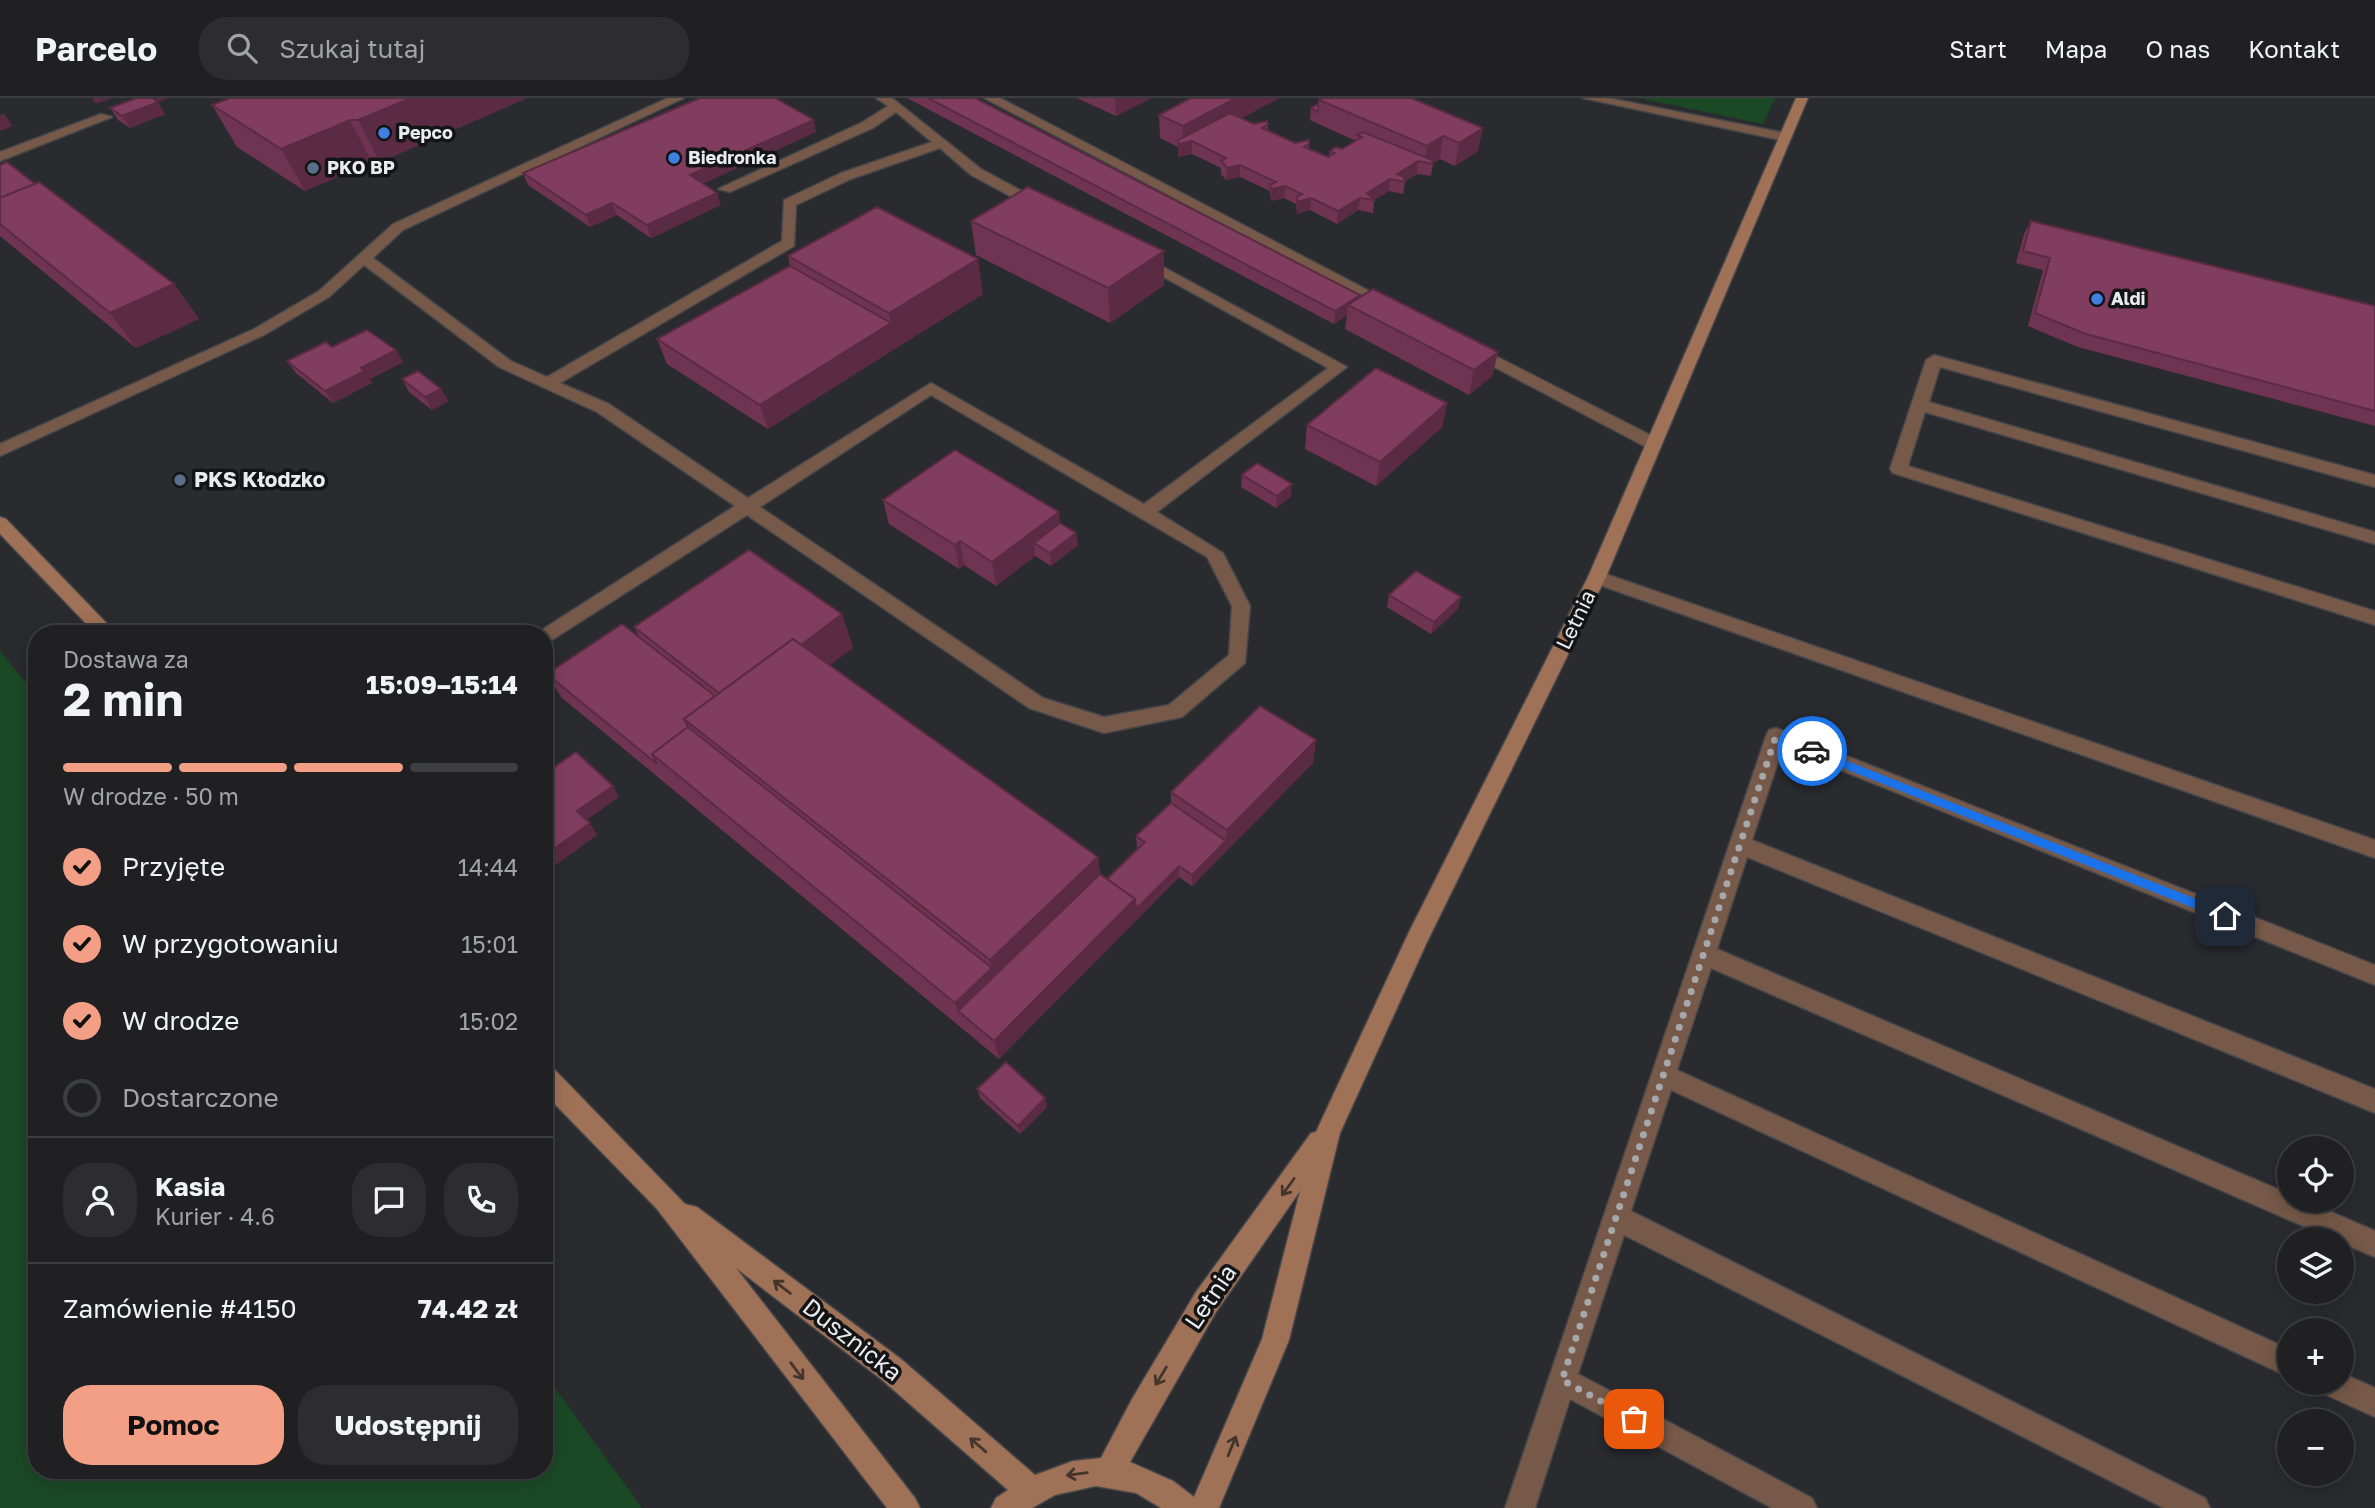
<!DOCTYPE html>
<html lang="pl">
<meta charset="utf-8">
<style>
:root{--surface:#202023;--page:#2d2d30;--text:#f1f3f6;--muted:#a2a3a6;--line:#3d3e41;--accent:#f39f85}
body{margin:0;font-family:"Golos Text",sans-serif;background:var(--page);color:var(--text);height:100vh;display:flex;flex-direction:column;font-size:26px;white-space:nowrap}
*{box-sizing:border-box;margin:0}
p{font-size:23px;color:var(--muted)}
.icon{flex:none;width:38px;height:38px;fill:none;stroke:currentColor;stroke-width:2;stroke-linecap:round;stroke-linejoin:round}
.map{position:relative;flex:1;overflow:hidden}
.sheet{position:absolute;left:28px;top:527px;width:525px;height:854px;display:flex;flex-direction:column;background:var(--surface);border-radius:28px;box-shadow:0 4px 18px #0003,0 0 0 2px var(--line)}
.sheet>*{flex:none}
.tools{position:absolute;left:2277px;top:1038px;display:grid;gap:14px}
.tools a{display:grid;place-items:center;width:77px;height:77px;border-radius:50%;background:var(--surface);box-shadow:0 4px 18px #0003,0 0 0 2px var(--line);font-size:35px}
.pin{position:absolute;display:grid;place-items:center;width:60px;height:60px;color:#fff;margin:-30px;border-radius:14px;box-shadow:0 4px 10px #0006}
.courier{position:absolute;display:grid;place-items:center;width:70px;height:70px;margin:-35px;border:5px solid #1a73e8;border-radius:50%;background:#fff;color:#222;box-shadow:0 2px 9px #0007}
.head em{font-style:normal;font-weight:700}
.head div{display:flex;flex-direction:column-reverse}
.head{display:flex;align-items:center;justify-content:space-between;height:119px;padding:0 35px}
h1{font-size:46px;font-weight:700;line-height:52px}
.bar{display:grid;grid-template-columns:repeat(4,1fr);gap:10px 7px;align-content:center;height:84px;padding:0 35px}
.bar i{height:9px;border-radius:5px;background:var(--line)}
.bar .selected{background:var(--accent)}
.bar p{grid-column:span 4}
.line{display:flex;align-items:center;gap:18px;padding:0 35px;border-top:2px solid var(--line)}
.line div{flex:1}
.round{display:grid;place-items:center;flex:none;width:74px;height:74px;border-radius:28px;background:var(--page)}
ol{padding:0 35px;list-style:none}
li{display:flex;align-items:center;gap:21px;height:77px}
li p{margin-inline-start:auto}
li .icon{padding:7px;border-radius:50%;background:var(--accent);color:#111;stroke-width:4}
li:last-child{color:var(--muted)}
li i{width:38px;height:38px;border:4px solid var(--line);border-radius:50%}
.cta{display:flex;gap:14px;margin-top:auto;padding:14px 35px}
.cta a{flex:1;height:80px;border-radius:28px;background:var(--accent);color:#111;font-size:28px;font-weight:700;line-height:80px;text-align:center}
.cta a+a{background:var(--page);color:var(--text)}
header{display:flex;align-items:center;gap:42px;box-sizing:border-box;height:98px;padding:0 35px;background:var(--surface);border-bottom:2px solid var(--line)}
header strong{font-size:33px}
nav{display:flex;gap:38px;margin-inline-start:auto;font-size:24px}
.search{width:490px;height:63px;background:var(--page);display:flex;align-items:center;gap:18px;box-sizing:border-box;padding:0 24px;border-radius:28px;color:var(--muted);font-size:26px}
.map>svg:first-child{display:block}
.green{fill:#1b4926}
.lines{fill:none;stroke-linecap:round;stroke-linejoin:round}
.lane-casing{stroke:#45464a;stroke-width:3}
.street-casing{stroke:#45464a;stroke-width:3}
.secondary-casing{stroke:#45464a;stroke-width:3}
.lane{fill:#765948;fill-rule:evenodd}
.street{fill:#765948;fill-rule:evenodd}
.secondary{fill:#9f7157;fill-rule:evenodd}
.wall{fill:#6f3452}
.shaded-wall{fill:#5a2b42}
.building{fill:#813d5f;stroke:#5a2b42;stroke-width:2}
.oneway{stroke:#44352c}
.route{fill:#1a73e8}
.done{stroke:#a7a8ab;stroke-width:7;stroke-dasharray:0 12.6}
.shop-dot{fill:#3f7fe0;stroke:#131415;stroke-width:2.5}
.service-dot{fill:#5c6f8a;stroke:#131415;stroke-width:2.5}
.labels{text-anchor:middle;stroke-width:7;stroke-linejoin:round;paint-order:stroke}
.far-poi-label{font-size:18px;font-weight:bold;fill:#eaebee;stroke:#131415;text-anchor:start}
.poi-label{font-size:21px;font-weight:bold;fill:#eaebee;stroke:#131415;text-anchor:start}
.street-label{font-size:21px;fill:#eaebee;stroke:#131415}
.near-street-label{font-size:24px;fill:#eaebee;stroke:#131415}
</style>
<header>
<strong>Parcelo</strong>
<div class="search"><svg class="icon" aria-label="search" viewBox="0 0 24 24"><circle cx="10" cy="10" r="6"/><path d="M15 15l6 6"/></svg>Szukaj tutaj</div>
<nav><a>Start</a><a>Mapa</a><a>O nas</a><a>Kontakt</a></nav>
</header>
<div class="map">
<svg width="2375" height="1410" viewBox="0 0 2375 1410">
<rect width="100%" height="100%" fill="#2a2b2f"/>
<!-- green -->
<g class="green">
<path d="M1640 0H1775L1763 26Z"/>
<path d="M0 553 37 598V1372H544V1275L642 1410H0Z"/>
</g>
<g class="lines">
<!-- lane casing -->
<g class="lane-casing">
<g id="lane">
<path d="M668 0H684L403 132 373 160 511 263 547 279 782 143 784 102 841 75 932 44 896 14 873 30 730 94 718 91 863 24 888 8 876 0H892L981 71 1046 106V112H1036L971 77 940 50 851 81 796 107 794 148 560 285 609 306 748 400 931 285 1144 406 1328 270 1133 162 1135 159H1145L1347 269 1157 414 1223 455 1250 508 1245 565 1182 619 1104 635 1029 610 747 417 544 547V536L537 535 735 408 597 314 499 269 364 167 329 199 264 237 0 358V346L254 231 319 193 393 126ZM931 297 1207 459 1232 508 1229 557 1169 607 1104 619 1043 600 760 409Z"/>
<path d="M1583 0H1608L1785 35 1792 39 1785 43Z"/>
<path d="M101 16 112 19 0 63V54Z"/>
<path d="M1934 257 2375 377V389L1940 269 1929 304 2375 434V446L1925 314 1908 368 2375 513V527L1893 375 1890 371 1926 262Z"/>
<path d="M1597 473 2375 742V760L1591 484 1588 479Z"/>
<path d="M1776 630 2375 867V887L1783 649 1752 742 2375 991V1015L1747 759 1717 851 2289 1096V1102H2304L2375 1133V1159L2342 1145V1141H2333L1711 870 1677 972 2289 1251V1279L1671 992 1631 1113 2205 1400 2210 1410H2164L1624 1137 1578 1276 1812 1400 1817 1410H1772L1570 1301 1535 1410H1505L1766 638 1769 632Z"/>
<path d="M2342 1275 2375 1290V1319L2320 1294 2316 1284H2342Z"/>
</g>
</g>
<!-- street casing -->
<g class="street-casing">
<g id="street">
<path d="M984 0H1000L1400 209 1397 212H1387Z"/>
<path d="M1470 245 1660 342 1662 346 1654 351 1648 350 1464 253 1462 250Z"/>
</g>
</g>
<!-- secondary casing -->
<g class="secondary-casing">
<g id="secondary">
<path d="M1796 0H1808L1606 479 1427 844 1340 1035 1289 1242 1219 1410H1161L1136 1395 1096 1388 1055 1397 1032 1410H991L996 1400 1008 1392 881 1281 736 1170 915 1400 920 1410H887L657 1111 544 995V967L553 970 685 1106 697 1109 901 1261 1035 1377 1073 1363 1101 1360 1132 1301 1196 1194 1311 1035 1316 1034 1409 834 1588 479ZM1300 1093 1262 1241 1194 1399 1173 1383 1130 1364 1216 1214Z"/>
<path d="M0 419 6 421 117 536H96L0 436Z"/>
</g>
</g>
<!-- lane -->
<use href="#lane" class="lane"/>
<!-- street -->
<use href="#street" class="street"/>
<!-- secondary -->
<use href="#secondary" class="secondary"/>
</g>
<!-- wall -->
<g class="wall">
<path d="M230 0H527L380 64H372L305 93 237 49 212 7Z"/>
<path d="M907 0H975L1360 199 1498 254 1492 278 1469 297 1345 231 1347 217 1334 226Z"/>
<path d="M1077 0H1151L1116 18Z"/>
<path d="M1191 0H1279L1242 20 1254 26H1268V32L1295 45 1309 46V51L1328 59H1329L1330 53 1342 51 1356 43 1310 22 1311 10 1318 6 1319 2 1411 0 1478 53 1455 68 1440 61 1433 65 1431 78 1417 76 1405 83 1403 96 1389 93 1374 102 1373 115 1358 112 1337 126 1310 112 1297 116 1296 106 1284 100 1271 103 1270 93 1240 79 1226 82 1221 76V70L1192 56 1178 59V49L1160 40 1159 17Z"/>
<path d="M110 10 165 16 130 30 118 22Z"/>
<path d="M816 34 703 85 721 107 651 140 617 117 590 129 528 87 523 75Z"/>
<path d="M0 67 35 86 174 186 199 221 136 250 0 138Z"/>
<path d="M971 123 1164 187 1110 225 976 157Z"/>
<path d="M2031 123 2375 208V328L2078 249 2028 228 2043 172 2016 165 2024 136Z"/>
<path d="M788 158 983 196 896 250 768 331 667 266 657 241 790 168Z"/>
<path d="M332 249 396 252 403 264 370 281 372 285 333 305 296 275 287 263Z"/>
<path d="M402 281 441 291 448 303 432 312 409 294Z"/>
<path d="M1447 305 1442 329 1376 388 1305 351 1307 327Z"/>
<path d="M1242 377 1291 398 1276 410 1241 389Z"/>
<path d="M883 402 1060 425 1078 447 1051 468 1035 458 996 488 964 467 959 471 889 426Z"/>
<path d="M1389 497 1458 511 1431 536 1387 509Z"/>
<path d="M842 516 853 550 829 567 1098 759 1100 776 1107 781 1138 750 1137 749 1136 738 1171 705V694L1316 642 1313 665 1192 788 1179 779 999 961 561 599 547 576 639 539 634 529Z"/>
<path d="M977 991 1045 1000 1047 1009 1020 1036 980 1000Z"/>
</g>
<!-- shaded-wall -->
<g class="shaded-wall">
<path d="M92 0H112L96 6Z"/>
<path d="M156 0H168L158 4Z"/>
<path d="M411 0H527L380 64 358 22Z"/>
<path d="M1115 0H1151L1116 18Z"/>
<path d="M1236 0H1279L1195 45 1192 43V56L1178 59V46L1183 45V28Z"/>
<path d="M158 4 165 16 130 30 122 18Z"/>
<path d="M4 16 13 28 0 33V17Z"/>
<path d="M350 22 372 64 305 93 281 51Z"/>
<path d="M814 22 816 34 694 90 690 77Z"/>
<path d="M1483 30 1478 53 1455 68 1459 45Z"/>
<path d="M1443 38 1440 61 1432 66 1424 64 1427 48Z"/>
<path d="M1418 63 1417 76 1404 83 1397 76Z"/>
<path d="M1240 67V79L1226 82 1227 70Z"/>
<path d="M1390 81 1389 93 1374 102 1367 95Z"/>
<path d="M1285 88 1284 100 1271 103V91Z"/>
<path d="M717 95 721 107 651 140 647 127Z"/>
<path d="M1311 100 1310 112 1297 116V104Z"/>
<path d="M1360 100 1358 112 1337 126 1338 113Z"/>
<path d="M612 105 617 117 590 129 586 117Z"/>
<path d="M1164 153V187L1110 225 1108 190Z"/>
<path d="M978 161 983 196 896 250 768 331 760 307 891 225 889 215Z"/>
<path d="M174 186 199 221 136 250 110 215Z"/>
<path d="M1360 197 1359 209 1348 207 1347 217 1334 226 1335 213Z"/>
<path d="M396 252 403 264 370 281 372 285 333 305 325 293 361 270Z"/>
<path d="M1498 254 1492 278 1469 297 1474 272Z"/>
<path d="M441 291 448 303 432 312 425 299Z"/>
<path d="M1447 305 1442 329 1376 388 1380 364Z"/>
<path d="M1292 386 1291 398 1276 410 1277 398Z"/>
<path d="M1059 414 1061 438 1034 445 1035 458 996 488 992 464Z"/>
<path d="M1076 435 1078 447 1051 468 1050 455Z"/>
<path d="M960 443 964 467 959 471 955 447Z"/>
<path d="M1461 499 1458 511 1431 536 1434 524Z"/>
<path d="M842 516 853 550 720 649 727 601Z"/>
<path d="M1316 642 1313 665 1192 788V777L1226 743 1227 732Z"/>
<path d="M613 688 619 699 584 724 577 713Z"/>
<path d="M590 725 597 737 549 772 544 766V758Z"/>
<path d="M1098 759 1102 797 958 913 955 905 992 870 990 862Z"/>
<path d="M1179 768V779L999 961 994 943 1135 801Z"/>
<path d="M1045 1000 1047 1009 1020 1036 1018 1028Z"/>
</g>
<!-- building -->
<g class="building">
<path d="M137 0H152L158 4 122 18 110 10Z"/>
<path d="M230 0H411L358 22H350L281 51 212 7Z"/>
<path d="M700 0H775L814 22 690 77 717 95 647 127 612 105 586 117 523 75Z"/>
<path d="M928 0H975L1360 197 1335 213Z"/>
<path d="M1191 0H1236L1183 28 1159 17Z"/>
<path d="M1323 0H1411L1483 30 1459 45 1443 38 1427 48 1319 2Z"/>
<path d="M1318 6V14L1311 10Z"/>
<path d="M1230 15 1254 26 1267 23 1268 26 1262 30 1295 45 1309 42V46L1304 49 1328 59 1335 55 1330 53 1336 49 1342 51 1362 39 1357 37 1363 34 1432 62 1433 66 1418 63 1397 76 1404 79 1405 84 1390 81 1367 95 1374 102 1360 100 1338 113 1311 100 1297 104V99L1302 96 1285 88 1271 91 1270 87 1276 84 1240 67 1227 70 1221 63 1226 60 1192 43 1178 46V42Z"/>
<path d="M7 64 35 86 0 100V67Z"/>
<path d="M39 84 174 186 110 215 0 126V100Z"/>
<path d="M1028 89 1164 153 1108 190 971 123Z"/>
<path d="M877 109 978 161 889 215 788 158Z"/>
<path d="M2031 123 2375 208V313L2086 236 2035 215 2050 160 2023 153Z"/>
<path d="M790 168 891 225 760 307 657 241Z"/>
<path d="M1373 191 1498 254 1474 272 1348 207Z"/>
<path d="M367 232 396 252 361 270 365 273 325 293 287 263 326 244 332 249Z"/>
<path d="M1376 270 1447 305 1380 364 1307 327Z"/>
<path d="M418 273 441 291 425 299 402 281Z"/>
<path d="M955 352 1059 414 992 464 960 443 955 447 883 402Z"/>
<path d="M1257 365 1292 386 1277 398 1242 377Z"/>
<path d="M1060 425 1076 435 1050 455 1034 445Z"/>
<path d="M749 452 842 516 801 547 793 541 719 595 634 529Z"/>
<path d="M1416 473 1461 499 1434 524 1389 497Z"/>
<path d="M622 526 715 598 684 621 688 629 652 656 657 666 547 576Z"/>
<path d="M793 541 1098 759 990 862 684 621Z"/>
<path d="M1260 608 1316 642 1227 732 1171 694Z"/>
<path d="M688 629 992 870 955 905 652 656Z"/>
<path d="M576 654 613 688 577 713 590 725 544 758V676Z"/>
<path d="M1171 705 1226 743 1192 777 1179 768 1136 811 1135 801 1107 781 1145 744 1136 738Z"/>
<path d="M1100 776 1135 801 994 943 958 913Z"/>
<path d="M1006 964 1045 1000 1018 1028 977 991Z"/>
</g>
<!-- one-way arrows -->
<defs><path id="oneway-shaft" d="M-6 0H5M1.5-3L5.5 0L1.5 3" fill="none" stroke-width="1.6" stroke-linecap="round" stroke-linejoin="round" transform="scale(1.75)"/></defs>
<g class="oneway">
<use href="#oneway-shaft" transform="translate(1288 1089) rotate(126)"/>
<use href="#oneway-shaft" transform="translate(782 1189) rotate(-143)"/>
<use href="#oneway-shaft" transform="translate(797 1273) rotate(53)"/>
<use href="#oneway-shaft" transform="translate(1161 1278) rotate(121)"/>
<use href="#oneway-shaft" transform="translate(978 1347) rotate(-139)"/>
<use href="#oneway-shaft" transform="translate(1232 1348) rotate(-68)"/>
<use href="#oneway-shaft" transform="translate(1077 1376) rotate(173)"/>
</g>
<!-- route -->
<path class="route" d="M1812 649 2229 814 2231 818 2229 821H2221L1808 656 1807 653Z"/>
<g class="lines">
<!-- done -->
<path class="done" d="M1634 1321 1562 1282 1776 638 1812 653"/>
</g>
<!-- markers -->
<g class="shop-dot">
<circle cx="384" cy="35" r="7"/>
<circle cx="674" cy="60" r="7"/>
<circle cx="2097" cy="201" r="7"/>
</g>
<g class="service-dot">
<circle cx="313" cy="70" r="7"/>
<circle cx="180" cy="382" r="7"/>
</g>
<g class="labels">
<!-- far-poi labels -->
<g class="far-poi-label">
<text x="398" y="41">Pepco</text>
<text x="688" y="66">Biedronka</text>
<text x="327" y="76">PKO BP</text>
<text x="2111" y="207">Aldi</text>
</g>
<!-- poi labels -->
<g class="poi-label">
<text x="194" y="389">PKS Kłodzko</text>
</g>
<!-- street labels -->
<g class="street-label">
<text transform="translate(1576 522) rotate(-64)" y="7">Letnia</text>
</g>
<!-- near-street labels -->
<g class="near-street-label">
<text transform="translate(1211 1199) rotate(-56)" y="8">Letnia</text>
<text transform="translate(852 1242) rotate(38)" y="8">Dusznicka</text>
</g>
</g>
</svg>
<div class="tools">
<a><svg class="icon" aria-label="locate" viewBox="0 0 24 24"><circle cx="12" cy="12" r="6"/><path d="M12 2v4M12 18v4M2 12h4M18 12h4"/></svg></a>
<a><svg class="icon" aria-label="layers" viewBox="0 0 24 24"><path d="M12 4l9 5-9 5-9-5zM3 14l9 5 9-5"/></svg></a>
<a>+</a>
<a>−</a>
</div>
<div class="pin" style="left:1634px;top:1321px;background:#ea580c"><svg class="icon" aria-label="bag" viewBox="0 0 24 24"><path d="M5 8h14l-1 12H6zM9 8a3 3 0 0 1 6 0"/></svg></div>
<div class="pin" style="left:2225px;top:818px;background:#1f2937"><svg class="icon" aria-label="home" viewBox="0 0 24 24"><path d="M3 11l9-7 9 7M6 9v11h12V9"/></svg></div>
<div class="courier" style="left:1812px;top:653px"><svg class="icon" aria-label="car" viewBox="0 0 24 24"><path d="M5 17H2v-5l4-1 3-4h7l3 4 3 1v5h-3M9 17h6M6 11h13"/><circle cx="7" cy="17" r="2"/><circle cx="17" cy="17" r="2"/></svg></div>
<section class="sheet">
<div class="head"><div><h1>2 min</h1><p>Dostawa za</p></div><em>15:09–15:14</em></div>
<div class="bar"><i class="selected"></i><i class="selected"></i><i class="selected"></i><i></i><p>W drodze · 50 m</p></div>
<ol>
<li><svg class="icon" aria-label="check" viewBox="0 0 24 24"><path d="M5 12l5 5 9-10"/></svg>Przyjęte<p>14:44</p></li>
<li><svg class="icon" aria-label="check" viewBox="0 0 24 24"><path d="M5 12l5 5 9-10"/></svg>W przygotowaniu<p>15:01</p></li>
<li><svg class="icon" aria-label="check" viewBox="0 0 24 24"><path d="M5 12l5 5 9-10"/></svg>W drodze<p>15:02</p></li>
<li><i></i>Dostarczone</li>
</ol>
<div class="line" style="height:126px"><a class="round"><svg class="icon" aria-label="person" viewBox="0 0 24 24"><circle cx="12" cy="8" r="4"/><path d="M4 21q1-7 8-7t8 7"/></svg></a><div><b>Kasia</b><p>Kurier · 4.6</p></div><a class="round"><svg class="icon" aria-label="chat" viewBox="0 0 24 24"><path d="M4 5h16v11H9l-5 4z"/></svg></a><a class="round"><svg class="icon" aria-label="phone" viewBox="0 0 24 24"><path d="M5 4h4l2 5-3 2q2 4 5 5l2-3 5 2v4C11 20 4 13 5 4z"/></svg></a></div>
<div class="line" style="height:91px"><div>Zamówienie #4150</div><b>74.42 zł</b></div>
<div class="cta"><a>Pomoc</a><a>Udostępnij</a></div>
</section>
</div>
